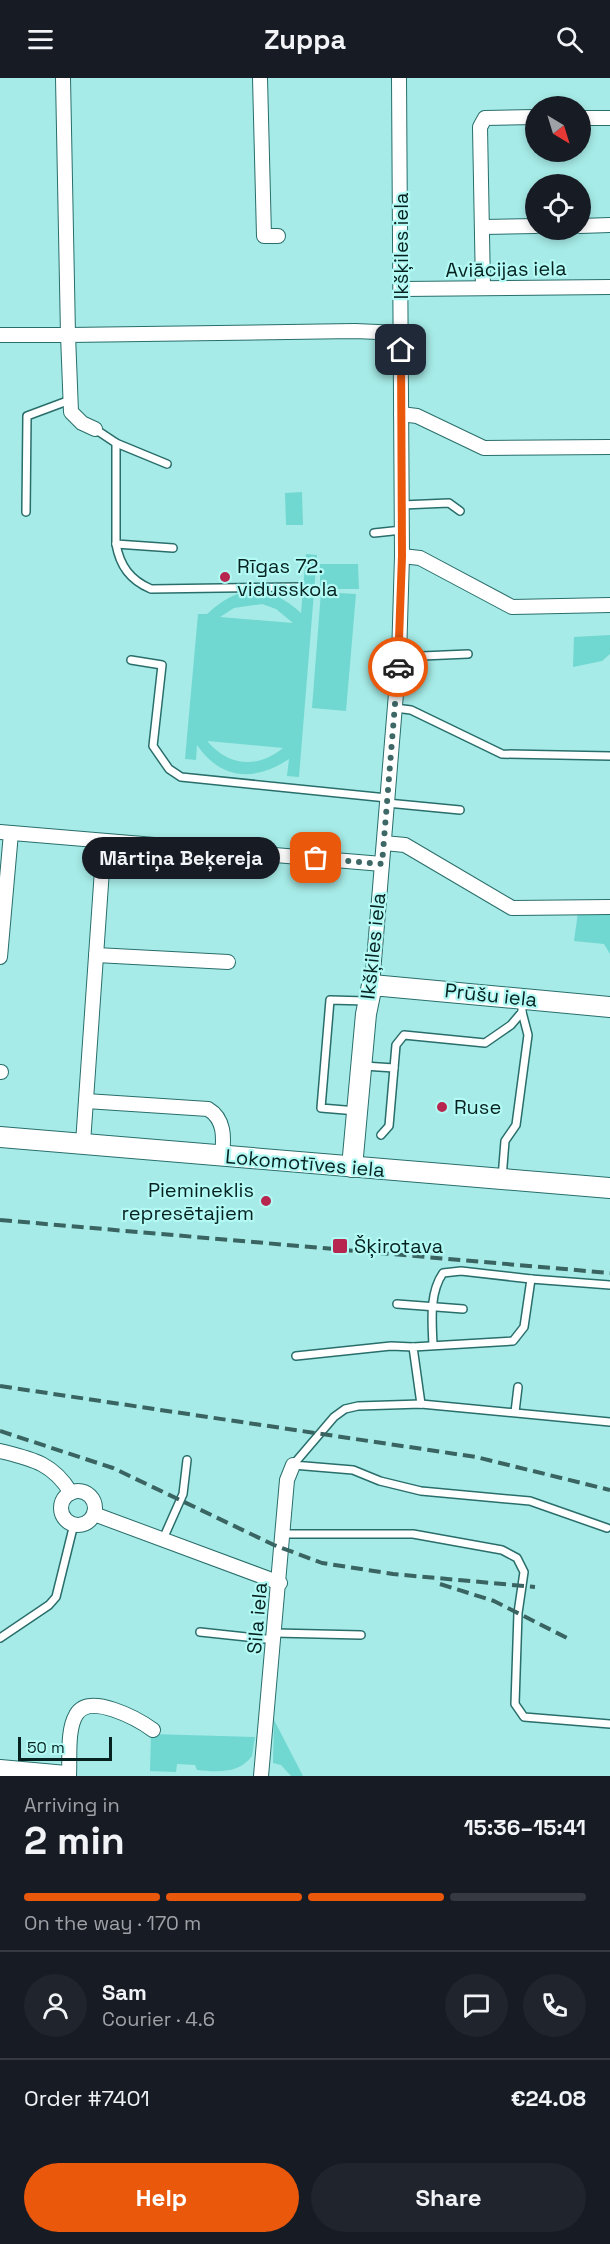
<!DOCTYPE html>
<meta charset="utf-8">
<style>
:root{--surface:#171b24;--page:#20242c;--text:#f1f3f6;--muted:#9ea1a6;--line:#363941;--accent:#ea580c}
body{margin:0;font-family:"Space Grotesk",sans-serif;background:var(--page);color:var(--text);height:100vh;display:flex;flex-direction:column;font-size:22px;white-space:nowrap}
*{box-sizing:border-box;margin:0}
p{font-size:20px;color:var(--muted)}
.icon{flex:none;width:33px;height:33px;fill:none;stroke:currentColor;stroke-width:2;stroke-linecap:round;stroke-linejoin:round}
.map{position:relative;height:1698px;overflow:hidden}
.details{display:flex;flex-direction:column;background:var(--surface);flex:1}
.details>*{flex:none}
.needle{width:39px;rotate:142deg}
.fabs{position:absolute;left:525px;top:18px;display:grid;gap:12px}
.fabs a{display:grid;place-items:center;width:66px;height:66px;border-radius:50%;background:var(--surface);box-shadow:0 3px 9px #0003;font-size:30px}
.scale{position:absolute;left:18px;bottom:15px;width:94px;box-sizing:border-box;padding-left:6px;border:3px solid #052220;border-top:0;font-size:16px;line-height:21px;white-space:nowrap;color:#052220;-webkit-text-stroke:4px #b3f9f4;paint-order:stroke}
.pin{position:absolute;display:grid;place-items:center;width:51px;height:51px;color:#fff;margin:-26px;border-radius:12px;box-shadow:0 3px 9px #0006}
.courier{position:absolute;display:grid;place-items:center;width:60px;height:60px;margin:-30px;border:4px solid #ea580c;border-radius:50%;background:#fff;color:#222;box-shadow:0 2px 8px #0007}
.bubble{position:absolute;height:42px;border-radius:21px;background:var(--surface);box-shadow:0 3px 9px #0003;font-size:20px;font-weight:700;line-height:42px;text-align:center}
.head em{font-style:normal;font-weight:700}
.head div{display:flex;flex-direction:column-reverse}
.head{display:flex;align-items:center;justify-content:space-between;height:102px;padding:0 24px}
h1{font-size:39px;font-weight:700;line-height:45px}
.bar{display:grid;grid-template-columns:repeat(4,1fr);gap:9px 6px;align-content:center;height:72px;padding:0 24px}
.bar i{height:8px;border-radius:4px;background:var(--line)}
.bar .current{background:var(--accent)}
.bar p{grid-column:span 4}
.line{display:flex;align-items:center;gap:15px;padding:0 24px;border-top:2px solid var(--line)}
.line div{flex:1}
.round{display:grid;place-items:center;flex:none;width:63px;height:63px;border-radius:32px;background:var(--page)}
.button{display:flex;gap:12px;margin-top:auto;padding:12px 24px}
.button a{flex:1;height:69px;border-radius:36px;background:var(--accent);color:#fff;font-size:24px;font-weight:700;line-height:69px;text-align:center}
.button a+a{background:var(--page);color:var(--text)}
header{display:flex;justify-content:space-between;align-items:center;height:78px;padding:0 24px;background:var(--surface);font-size:27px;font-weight:700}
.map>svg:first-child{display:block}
.green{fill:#71d7d1;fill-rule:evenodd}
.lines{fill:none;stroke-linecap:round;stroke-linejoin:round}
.lane-casing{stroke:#296e6b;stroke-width:10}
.street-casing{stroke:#296e6b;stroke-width:16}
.secondary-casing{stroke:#296e6b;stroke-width:22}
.lane{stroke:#fff;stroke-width:7}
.street{stroke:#fff;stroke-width:14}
.secondary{stroke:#fff;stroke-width:20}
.rail{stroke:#3a6461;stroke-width:4;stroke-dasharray:12 6;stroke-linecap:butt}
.done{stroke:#3d6866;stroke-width:6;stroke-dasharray:0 10.8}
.route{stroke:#ea580c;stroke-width:8}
.poi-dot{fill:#b7264e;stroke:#b3f9f4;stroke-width:2}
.labels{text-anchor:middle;stroke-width:4.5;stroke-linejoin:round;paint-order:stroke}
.street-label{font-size:20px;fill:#052220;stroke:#b3f9f4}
.poi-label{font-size:20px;fill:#052220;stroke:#b3f9f4;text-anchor:start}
</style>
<header><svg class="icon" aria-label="menu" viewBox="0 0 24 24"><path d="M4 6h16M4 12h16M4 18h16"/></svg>Zuppa<svg class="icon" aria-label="search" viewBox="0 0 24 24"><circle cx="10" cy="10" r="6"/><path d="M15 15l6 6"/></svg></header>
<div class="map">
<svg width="610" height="1698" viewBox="0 0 610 1698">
<rect width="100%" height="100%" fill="#a6ebe7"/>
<!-- green -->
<g class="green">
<path d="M302 414 303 447H286L285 415Z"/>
<path d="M306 476 317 477 299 699 287 698 289 681C255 704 221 702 197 667L196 682 185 681 198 536H207C239 506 268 505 301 535ZM262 526 276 531 293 545 220 539 234 530ZM208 664V663L283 670C257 691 229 688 208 664Z"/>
<path d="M320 486H358L359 511H320Z"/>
<path d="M321 514 356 516 346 633 312 630Z"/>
<path d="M610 557V576L602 583 573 589 574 559Z"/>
<path d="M578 834 610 835V876L604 866 574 863Z"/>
<path d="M274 1642 303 1698H291L281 1687 273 1685Z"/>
<path d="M151 1656 255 1659 252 1678C239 1696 217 1694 197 1692L195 1687 177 1686 176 1694 150 1693Z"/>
</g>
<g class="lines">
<!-- lane casing -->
<g class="lane-casing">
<g id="lane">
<path d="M95 351 116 365V466L173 470"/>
<path d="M116 365 167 386"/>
<path d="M402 427 449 425 460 433"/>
<path d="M26 434 27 338 70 322"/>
<path d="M374 455 402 452"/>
<path d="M116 466C120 488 130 502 151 511L300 509"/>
<path d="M399 579 468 576"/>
<path d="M131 582 162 587 153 668 169 691 181 699 387 720"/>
<path d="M395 630 411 632 502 676 610 678"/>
<path d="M387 725 460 732"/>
<path d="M364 988 394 990"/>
<path d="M357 1033 321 1030 330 922 366 923"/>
<path d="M381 1057 389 1048 396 967 404 957 485 965 511 947 522 934V923"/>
<path d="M502 1100 505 1063 516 1047 528 957 522 934"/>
<path d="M397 1226 463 1231"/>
<path d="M433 1267C432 1244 429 1215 443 1195L461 1193 531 1201"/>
<path d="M296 1278 391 1268 413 1269"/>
<path d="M421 1326 413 1269 513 1263 524 1249 531 1201 610 1207"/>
<path d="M515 1334 518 1309"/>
<path d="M607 1450 530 1423 421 1413 380 1403 353 1392 293 1387 334 1339 345 1331 358 1328 421 1326 610 1344"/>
<path d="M283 1456H413L502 1472 517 1480 524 1494 518 1535 515 1626 524 1639 610 1646"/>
<path d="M163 1461 183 1416 187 1382"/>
<path d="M200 1554 275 1562"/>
<path d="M275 1555 361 1557"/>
<path d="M0 1560 49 1527 56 1519 74 1446"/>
</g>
</g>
<!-- street casing -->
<g class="street-casing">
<g id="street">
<path d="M260 0 264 158H278"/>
<path d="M580 40H610"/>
<path d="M580 148 610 147"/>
<path d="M483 149 536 148"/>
<path d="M483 210 480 49 485 40 536 39"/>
<path d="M402 211 610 209"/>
<path d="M0 257H68L63 0"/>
<path d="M401 336 417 338 484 370 610 369"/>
<path d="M95 351 82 345 71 334 68 257 355 253 401 255"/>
<path d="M402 478 420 480 512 529 610 527"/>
<path d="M0 754 382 786"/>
<path d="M384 765 405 767 512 830 610 829"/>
<path d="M96 877 228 884"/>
<path d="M0 879 11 755"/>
<path d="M372 907 399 579 402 478 399 0"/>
<path d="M0 994H1"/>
<path d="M86 1023 208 1031C225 1041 224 1060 222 1078"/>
<path d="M83 1065 104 763"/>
<path d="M0 1373C32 1381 53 1385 71 1415"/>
<circle cx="78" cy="1430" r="17"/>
<path d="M94 1436 280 1505"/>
<path d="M69 1698C70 1680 67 1652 76 1637 89 1614 138 1641 153 1652"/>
<path d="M261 1698 287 1402 293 1387"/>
</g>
</g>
<!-- secondary casing -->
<g class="secondary-casing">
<g id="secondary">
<path d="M0 1059 610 1110"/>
<path d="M352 1089 366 936 372 907 610 929"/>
<path d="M0 1692 66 1698"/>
</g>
</g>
<!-- lane -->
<use href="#lane" class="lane"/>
<!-- street -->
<use href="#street" class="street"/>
<!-- secondary -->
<use href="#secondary" class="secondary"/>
<!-- rail -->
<g class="rail">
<path d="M0 1142 610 1195"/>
<path d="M0 1308 476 1379 610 1412"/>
<path d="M0 1353 113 1390 274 1467 322 1485 393 1496 535 1509"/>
<path d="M440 1506 494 1523 569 1561"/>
</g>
</g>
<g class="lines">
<!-- done -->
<path class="done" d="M316 780 382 786 398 589"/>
<!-- route -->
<path class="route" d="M398 589 402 478 401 272"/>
</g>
<!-- markers -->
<g class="poi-dot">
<circle cx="225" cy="499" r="6"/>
<circle cx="442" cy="1029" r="6"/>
<circle cx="266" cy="1123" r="6"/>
<rect x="332" y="1160" width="16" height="16" rx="3"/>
</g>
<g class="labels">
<!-- street labels -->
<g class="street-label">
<text transform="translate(401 168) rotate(-90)" y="7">Ikšķiles iela</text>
<text transform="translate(506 191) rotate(-1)" y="7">Aviācijas iela</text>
<text transform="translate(373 868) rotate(-84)" y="7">Ikšķiles iela</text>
<text transform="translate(491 917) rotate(6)" y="7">Prūšu iela</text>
<text transform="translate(305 1085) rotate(5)" y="7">Lokomotīves iela</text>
<text transform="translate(257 1540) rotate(-85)" y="7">Sila iela</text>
</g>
<!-- poi labels -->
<g class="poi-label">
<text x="237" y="495">Rīgas 72.<tspan x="237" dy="23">vidusskola</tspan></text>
<text x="454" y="1036">Ruse</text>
<text x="254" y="1119" text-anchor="end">Piemineklis<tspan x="254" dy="23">represētajiem</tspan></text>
<text x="354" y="1175">Šķirotava</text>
</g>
</g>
</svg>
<div class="fabs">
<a><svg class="needle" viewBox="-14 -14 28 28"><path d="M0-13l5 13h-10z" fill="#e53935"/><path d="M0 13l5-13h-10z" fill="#9ea1a6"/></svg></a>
<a><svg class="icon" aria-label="locate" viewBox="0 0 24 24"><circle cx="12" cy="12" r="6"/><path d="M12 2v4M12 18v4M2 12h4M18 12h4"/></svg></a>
</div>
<div class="scale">50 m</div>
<div class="pin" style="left:316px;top:780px;background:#ea580c"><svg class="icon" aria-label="bag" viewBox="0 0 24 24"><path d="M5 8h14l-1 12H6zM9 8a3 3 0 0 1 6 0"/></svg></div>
<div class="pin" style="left:401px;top:272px;background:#1f2937"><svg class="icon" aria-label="home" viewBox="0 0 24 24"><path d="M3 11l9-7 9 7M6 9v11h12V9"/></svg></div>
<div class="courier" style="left:398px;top:589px"><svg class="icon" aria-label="car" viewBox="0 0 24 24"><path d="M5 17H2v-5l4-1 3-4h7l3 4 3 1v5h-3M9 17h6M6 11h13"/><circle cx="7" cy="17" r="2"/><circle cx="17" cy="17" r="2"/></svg></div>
<div class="bubble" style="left:82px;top:759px;width:198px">Mārtiņa Beķereja</div>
</div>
<section class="details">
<div class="head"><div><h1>2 min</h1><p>Arriving in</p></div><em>15:36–15:41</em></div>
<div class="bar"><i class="current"></i><i class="current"></i><i class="current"></i><i></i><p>On the way · 170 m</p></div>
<div class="line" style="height:108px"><a class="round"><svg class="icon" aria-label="person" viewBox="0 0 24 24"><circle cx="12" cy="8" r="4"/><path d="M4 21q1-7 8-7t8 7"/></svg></a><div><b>Sam</b><p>Courier · 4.6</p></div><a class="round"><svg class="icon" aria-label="chat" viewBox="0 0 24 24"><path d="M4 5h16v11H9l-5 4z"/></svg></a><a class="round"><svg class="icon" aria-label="phone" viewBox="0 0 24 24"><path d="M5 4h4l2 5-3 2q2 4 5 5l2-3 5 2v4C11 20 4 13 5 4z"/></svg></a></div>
<div class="line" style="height:78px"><div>Order #7401</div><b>€24.08</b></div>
<div class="button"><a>Help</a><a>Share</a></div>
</section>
